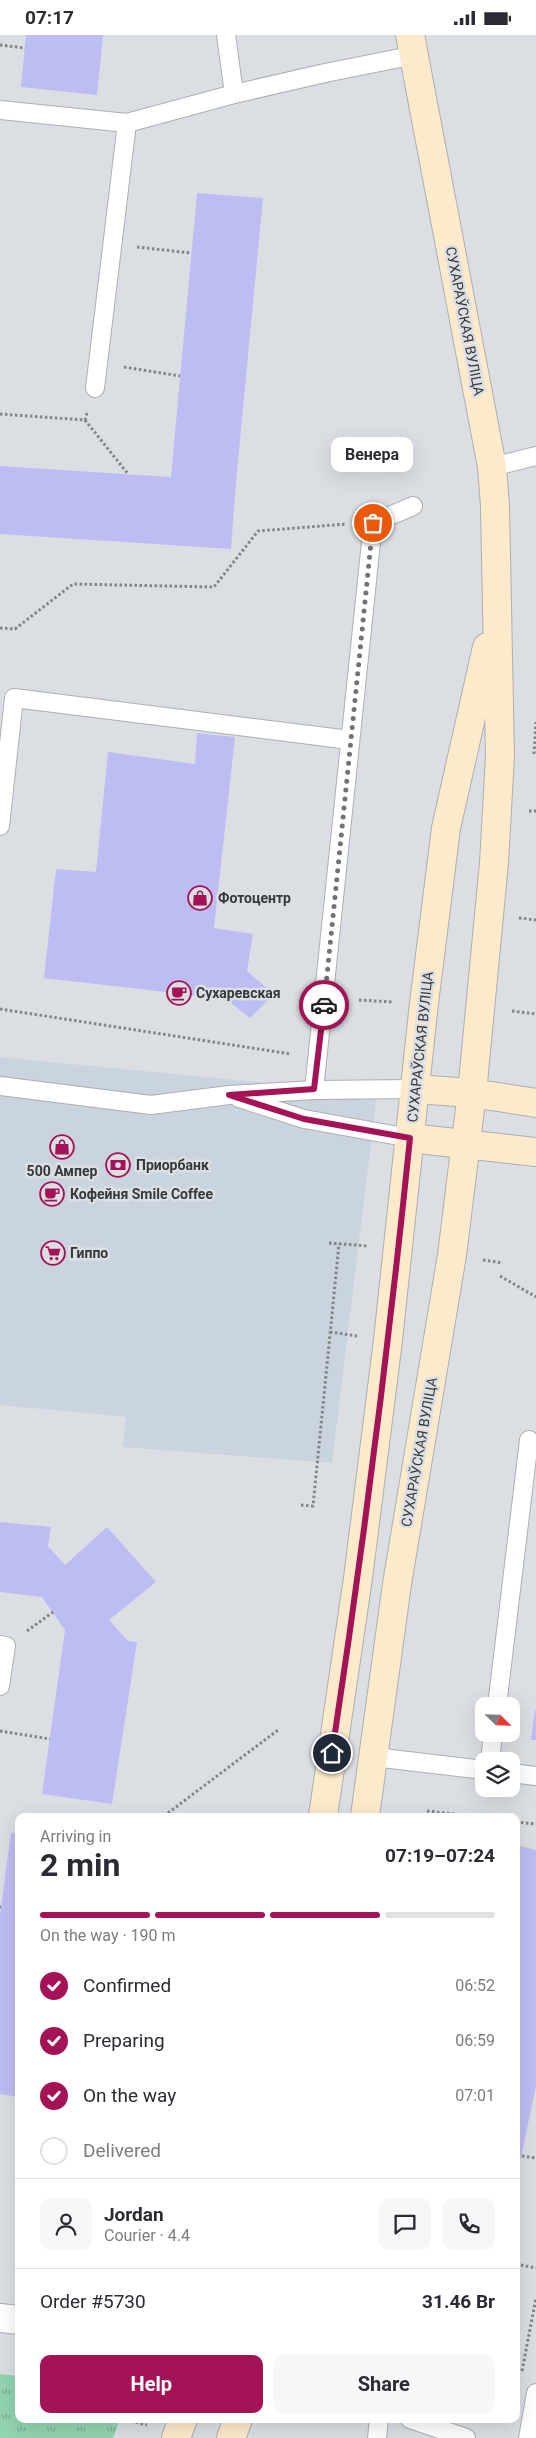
<!DOCTYPE html>
<meta charset="utf-8">
<style>
:root{--surface:#fff;--page:#f7f7f7;--text:#2b2b33;--muted:#7c7c81;--line:#e1e1e2;--accent:#a41356}
body{margin:0;font-family:Roboto,sans-serif;background:var(--page);color:var(--text);height:100vh;display:flex;flex-direction:column;font-size:19px;white-space:nowrap}
*{box-sizing:border-box;margin:0}
p{font-size:16px;color:var(--muted)}
.icon{flex:none;width:28px;height:28px;fill:none;stroke:currentColor;stroke-width:2;stroke-linecap:round;stroke-linejoin:round}
.map{position:relative;flex:1;overflow:hidden}
.drawer{position:absolute;left:15px;top:1778px;width:505px;height:610px;display:flex;flex-direction:column;background:var(--surface);border-radius:10px;box-shadow:0 5px 20px #0002}
.drawer>*{flex:none}
.needle{width:32px;rotate:113deg}
.buttons{position:absolute;left:475px;top:1662px;display:grid;gap:10px}
.buttons a{display:grid;place-items:center;width:45px;height:45px;border-radius:10px;background:var(--surface);box-shadow:0 5px 20px #0002;font-size:25px}
.pin{position:absolute;display:grid;place-items:center;width:42px;height:42px;color:#fff;margin:-21px;border:2px solid #fff;border-radius:50%;box-shadow:0 1px 5px #0007}
.courier{position:absolute;display:grid;place-items:center;width:50px;height:50px;margin:-25px;border:4px solid #a41356;border-radius:50%;background:#fff;color:#222;box-shadow:0 1px 6px #0007}
.bubble{position:absolute;height:35px;border-radius:10px;background:var(--surface);box-shadow:0 5px 20px #0002;font-size:16px;font-weight:700;line-height:35px;text-align:center}
.summary em{font-style:normal;font-weight:700}
.summary div{display:flex;flex-direction:column-reverse}
.summary{display:flex;align-items:center;justify-content:space-between;height:85px;padding:0 25px}
h1{font-size:32px;font-weight:700;line-height:38px}
.bar{display:grid;grid-template-columns:repeat(4,1fr);gap:8px 5px;align-content:center;height:60px;padding:0 25px}
.bar i{height:6px;border-radius:4px;background:var(--line)}
.bar .current{background:var(--accent)}
.bar p{grid-column:span 4}
.line{display:flex;align-items:center;gap:12px;padding:0 25px;border-top:1px solid var(--line)}
.line div{flex:1}
.round{display:grid;place-items:center;flex:none;width:52px;height:52px;border-radius:10px;background:var(--page)}
ol{padding:0 25px;list-style:none}
li{display:flex;align-items:center;gap:15px;height:55px}
li p{margin-inline-start:auto}
li .icon{padding:5px;border-radius:50%;background:var(--accent);color:#fff;stroke-width:4}
li:last-child{color:var(--muted)}
li i{width:28px;height:28px;border:2px solid var(--line);border-radius:50%}
.action{display:flex;gap:10px;margin-top:auto;padding:10px 25px}
.action a{flex:1;height:58px;border-radius:10px;background:var(--accent);color:#fff;font-size:20px;font-weight:700;line-height:58px;text-align:center}
.action a+a{background:var(--page);color:var(--text)}
.status{display:flex;justify-content:space-between;align-items:center;height:35px;padding:0 25px;background:var(--surface);direction:ltr}
.status svg{height:14px;fill:currentColor}
.map>svg:first-child{display:block}
.built{fill:#cad4de}
.grass{fill:url(#grass-tufts)}
.building{fill:#bdbdf3}
.lines{fill:none;stroke-linecap:round;stroke-linejoin:round}
.service-casing{stroke:#abafb3;stroke-width:20}
.tertiary-casing{stroke:#abafb3;stroke-width:30}
.secondary-casing{stroke:#abafb3;stroke-width:30}
.path{stroke:#828588;stroke-width:3;stroke-dasharray:2.5 2.5;stroke-linecap:butt}
.service{stroke:#fff;stroke-width:18}
.tertiary{stroke:#fff;stroke-width:28}
.secondary{stroke:#fdeacb;stroke-width:28}
.done{stroke:#707276;stroke-width:5;stroke-dasharray:0 9}
.route{stroke:#a41356;stroke-width:6}
.labels{text-anchor:middle;stroke-width:5;stroke-linejoin:round;paint-order:stroke}
.street-label{font-size:14px;fill:#36383a;stroke:#dbdfe4}
.poi-label{font-size:14px;font-weight:bold;fill:#36383a;stroke:#dbdfe4;text-anchor:start}
</style>
<div class="status"><b>07:17</b><svg viewBox="0 0 49 12"><path d="M0 12V9h3v3zM5 12V6h3v6zM10 12V3h3v9zM15 12V0h3v12zM26 1h20v11H26zM47 4h2v5h-2z"/></svg></div>
<div class="map">
<svg width="536" height="2403" viewBox="0 0 536 2403">
<defs>
<pattern id="grass-tufts" width="24" height="20" patternUnits="userSpaceOnUse" patternTransform="scale(1.25)"><rect width="24" height="20" fill="#92d4b1"/><path d="M3 7l-1-3M5 7V3M7 7l1-3M15 17l-1-3M17 17v-4M19 17l1-3" fill="none" stroke="#78ad91"/></pattern>
</defs>
<rect width="100%" height="100%" fill="#dbdfe4"/>
<!-- built -->
<path class="built" d="M0 1022 377 1059 332 1428 123 1412 126 1382 0 1370Z"/>
<!-- grass -->
<path class="grass" d="M0 2339 19 2341V2384H120L113 2403H0Z"/>
<!-- building -->
<g class="building">
<path d="M26 0H103L97 60 21 52Z"/>
<path d="M197 158 263 163 236 447 231 514 0 499V431L171 442Z"/>
<path d="M197 698 235 702 214 893 253 899 247 936 274 959 250 983 226 964 44 943 56 834 96 837 108 717 195 729Z"/>
<path d="M0 1487 51 1492 48 1511 65 1530 107 1492 156 1547 109 1585 128 1606 137 1607 112 1769 42 1759 65 1595 42 1562 0 1557Z"/>
<path d="M535 1675H536V1705H531Z"/>
<path d="M11 1798 19 1799V2062L0 2059V1880Z"/>
<path d="M516 1810 536 1815V2051L517 2141Z"/>
</g>
<g class="lines">
<!-- service casing -->
<g class="service-casing">
<g id="service">
<path d="M226 0 234 59"/>
<path d="M0 75 127 88 234 59 325 38 415 20"/>
<path d="M95 353 127 88"/>
<path d="M492 432 536 421"/>
<path d="M0 791 14 663 350 705"/>
<path d="M0 1051 151 1070 229 1060 314 1055 415 1054"/>
<path d="M314 1055 373 488 413 471"/>
<path d="M239 1063 304 1084 410 1103"/>
<path d="M0 1610 6 1611 0 1651"/>
<path d="M497 1671 529 1405"/>
<path d="M374 1722 484 1735"/>
<path d="M490 1726 493 1699"/>
<path d="M511 1738 536 1741"/>
<path d="M410 2384 466 2403"/>
<path d="M377 2403 379 2384"/>
<path d="M528 2403 536 2358"/>
</g>
</g>
<!-- tertiary casing -->
<g class="tertiary-casing">
<path id="tertiary" d="M0 2283 19 2285"/>
</g>
<!-- secondary casing -->
<g class="secondary-casing">
<g id="secondary">
<path d="M415 1054 472 1058 536 1068"/>
<path d="M410 1103 536 1117"/>
<path d="M323 1781 358 1543 388 1305 424 968 446 793 487 612"/>
<path d="M365 1781 397 1549 452 1220 472 1058 494 828 500 721 495 471 492 432 410 0"/>
<path d="M176 2403 183 2384"/>
<path d="M231 2403 238 2384"/>
</g>
</g>
<!-- path -->
<g class="path">
<path d="M0 10 25 13"/>
<path d="M137 212 191 218"/>
<path d="M124 332 180 341"/>
<path d="M0 379 85 385 87 378"/>
<path d="M85 385 128 439"/>
<path d="M0 593 15 594 73 549 214 552 258 496 347 489"/>
<path d="M534 719 536 687"/>
<path d="M529 776H536"/>
<path d="M519 883 536 885"/>
<path d="M359 965 393 967"/>
<path d="M0 974 291 1019"/>
<path d="M512 976 536 979"/>
<path d="M329 1208 368 1211"/>
<path d="M483 1225 503 1228"/>
<path d="M500 1241 536 1262"/>
<path d="M330 1297 357 1301"/>
<path d="M301 1470 313 1471 339 1209"/>
<path d="M27 1596 53 1577"/>
<path d="M0 1696 50 1704"/>
<path d="M427 1776 471 1781"/>
<path d="M164 1781 278 1695"/>
<path d="M516 1787 536 1789"/>
<path d="M0 1872H1"/>
<path d="M522 2121 536 2123"/>
<path d="M516 2229 536 2233"/>
<path d="M522 2336 536 2263"/>
<path d="M126 2385 147 2390"/>
</g>
<!-- service -->
<use href="#service" class="service"/>
<!-- tertiary -->
<use href="#tertiary" class="tertiary"/>
<!-- secondary -->
<use href="#secondary" class="secondary"/>
</g>
<g class="lines">
<!-- done -->
<path class="done" d="M324 970 373 488"/>
<!-- route -->
<path class="route" d="M324 970 314 1054 229 1060 304 1084 410 1103C389 1309 363 1514 332 1718"/>
</g>
<!-- icons -->
<defs>
<g id="shop-ring" transform="scale(1.25)"><circle r="9.5" fill="#dbdfe4" stroke="#a41356" stroke-width="1.5"/><path d="M-5-2.5h2.3a2.7 3.5 0 0 1 5.4 0H5L5.5 6h-11ZM-1.5-2.5h3a1.5 2.3 0 0 0-3 0Z" fill="#a41356"/></g>
<g id="cafe-ring" transform="scale(1.25)"><circle r="9.5" fill="#dbdfe4" stroke="#a41356" stroke-width="1.5"/><path d="M-5.5-4.5H6V0H3Q3 3.5 0 3.5H-2.5Q-5.5 3.5-5.5 0ZM3-3.2v2h1.7v-2ZM-6 4.5H4V6H-6Z" fill="#a41356"/></g>
<g id="bank-ring" transform="scale(1.25)"><circle r="9.5" fill="#dbdfe4" stroke="#a41356" stroke-width="1.5"/><path d="M-6-4H6V4H-6ZM0-2.3a2.3 2.3 0 1 0 0 4.6a2.3 2.3 0 1 0 0-4.6Z" fill="#a41356"/></g>
<g id="supermarket-ring" transform="scale(1.25)"><circle r="9.5" fill="#dbdfe4" stroke="#a41356" stroke-width="1.5"/><path d="M-6-5.5h2.5l.6 2H6L4.5 2H-2.5L-4.4-4H-6ZM-1.5 3.2a1.3 1.3 0 1 0 .1 0ZM3 3.2a1.3 1.3 0 1 0 .1 0Z" fill="#a41356"/></g>
</defs>
<g fill-rule="evenodd">
<use href="#shop-ring" x="200" y="863"/>
<use href="#cafe-ring" x="179" y="958"/>
<use href="#shop-ring" x="62" y="1112"/>
<use href="#bank-ring" x="118" y="1130"/>
<use href="#cafe-ring" x="52" y="1159"/>
<use href="#supermarket-ring" x="53" y="1218"/>
</g>
<g class="labels">
<!-- street labels -->
<g class="street-label">
<text transform="translate(465 286) rotate(79)" y="5">СУХАРАЎСКАЯ ВУЛІЦА</text>
<text transform="translate(420 1012) rotate(-84)" y="5">СУХАРАЎСКАЯ ВУЛІЦА</text>
<text transform="translate(419 1417) rotate(-80)" y="5">СУХАРАЎСКАЯ ВУЛІЦА</text>
</g>
<!-- poi labels -->
<g class="poi-label">
<text x="218" y="868">Фотоцентр</text>
<text x="196" y="963">Сухаревская</text>
<text x="136" y="1135">Приорбанк</text>
<text x="62" y="1141" text-anchor="middle">500 Ампер</text>
<text x="70" y="1164">Кофейня Smile Coffee</text>
<text x="70" y="1223">Гиппо</text>
</g>
</g>
</svg>
<div class="buttons">
<a><svg class="needle" viewBox="-14 -14 28 28"><path d="M0-13l5 13h-10z" fill="#e53935"/><path d="M0 13l5-13h-10z" fill="#7c7c81"/></svg></a>
<a><svg class="icon" aria-label="layers" viewBox="0 0 24 24"><path d="M12 4l9 5-9 5-9-5zM3 14l9 5 9-5"/></svg></a>
</div>
<div class="pin" style="left:373px;top:488px;background:#ea580c"><svg class="icon" aria-label="bag" viewBox="0 0 24 24"><path d="M5 8h14l-1 12H6zM9 8a3 3 0 0 1 6 0"/></svg></div>
<div class="pin" style="left:332px;top:1718px;background:#1f2937"><svg class="icon" aria-label="home" viewBox="0 0 24 24"><path d="M3 11l9-7 9 7M6 9v11h12V9"/></svg></div>
<div class="courier" style="left:324px;top:970px"><svg class="icon" aria-label="car" viewBox="0 0 24 24"><path d="M5 17H2v-5l4-1 3-4h7l3 4 3 1v5h-3M9 17h6M6 11h13"/><circle cx="7" cy="17" r="2"/><circle cx="17" cy="17" r="2"/></svg></div>
<div class="bubble" style="left:331px;top:402px;width:82px">Венера</div>
<section class="drawer">
<div class="summary"><div><h1>2 min</h1><p>Arriving in</p></div><em>07:19–07:24</em></div>
<div class="bar"><i class="current"></i><i class="current"></i><i class="current"></i><i></i><p>On the way · 190 m</p></div>
<ol>
<li><svg class="icon" aria-label="check" viewBox="0 0 24 24"><path d="M5 12l5 5 9-10"/></svg>Confirmed<p>06:52</p></li>
<li><svg class="icon" aria-label="check" viewBox="0 0 24 24"><path d="M5 12l5 5 9-10"/></svg>Preparing<p>06:59</p></li>
<li><svg class="icon" aria-label="check" viewBox="0 0 24 24"><path d="M5 12l5 5 9-10"/></svg>On the way<p>07:01</p></li>
<li><i></i>Delivered</li>
</ol>
<div class="line" style="height:90px"><a class="round"><svg class="icon" aria-label="person" viewBox="0 0 24 24"><circle cx="12" cy="8" r="4"/><path d="M4 21q1-7 8-7t8 7"/></svg></a><div><b>Jordan</b><p>Courier · 4.4</p></div><a class="round"><svg class="icon" aria-label="chat" viewBox="0 0 24 24"><path d="M4 5h16v11H9l-5 4z"/></svg></a><a class="round"><svg class="icon" aria-label="phone" viewBox="0 0 24 24"><path d="M5 4h4l2 5-3 2q2 4 5 5l2-3 5 2v4C11 20 4 13 5 4z"/></svg></a></div>
<div class="line" style="height:65px"><div>Order #5730</div><b>31.46 Br</b></div>
<div class="action"><a>Help</a><a>Share</a></div>
</section>
</div>
